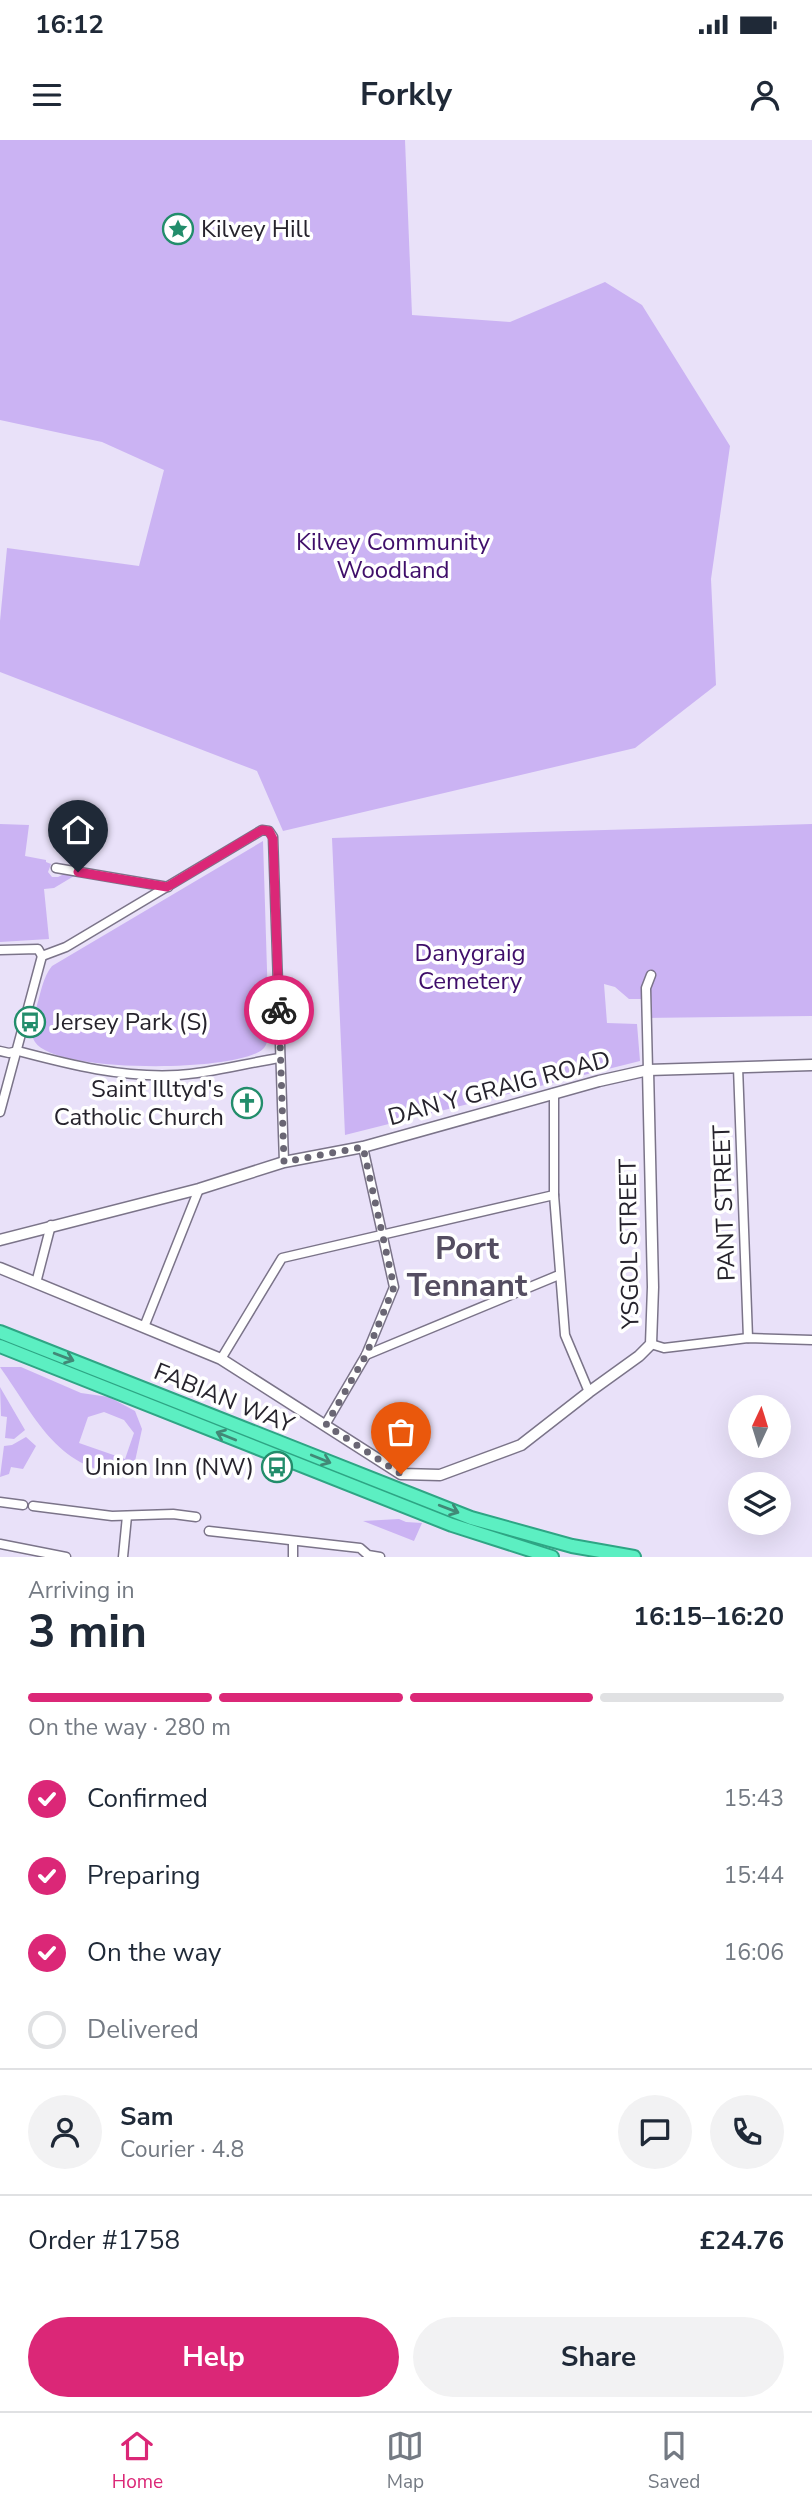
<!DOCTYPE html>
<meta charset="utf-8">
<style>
:root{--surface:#fff;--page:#f2f2f3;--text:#1f2937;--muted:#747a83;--line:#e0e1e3;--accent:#db2777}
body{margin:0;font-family:"Nunito Sans",sans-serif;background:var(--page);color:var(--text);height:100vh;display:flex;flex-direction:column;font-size:26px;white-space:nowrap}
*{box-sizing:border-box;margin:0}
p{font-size:23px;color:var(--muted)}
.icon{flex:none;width:38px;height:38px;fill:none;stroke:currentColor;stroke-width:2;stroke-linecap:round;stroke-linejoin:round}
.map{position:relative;height:1417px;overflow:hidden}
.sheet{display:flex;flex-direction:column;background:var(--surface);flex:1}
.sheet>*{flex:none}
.needle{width:46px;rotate:4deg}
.buttons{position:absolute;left:728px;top:1255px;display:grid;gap:14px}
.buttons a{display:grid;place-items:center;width:63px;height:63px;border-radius:50%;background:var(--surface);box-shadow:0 7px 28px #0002;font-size:35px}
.pin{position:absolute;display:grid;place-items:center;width:60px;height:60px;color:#fff;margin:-72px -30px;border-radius:50% 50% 50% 0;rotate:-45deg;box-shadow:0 0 7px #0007}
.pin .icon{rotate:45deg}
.courier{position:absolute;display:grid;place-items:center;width:70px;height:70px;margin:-35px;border:5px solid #db2777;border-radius:50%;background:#fff;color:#222;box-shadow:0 2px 9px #0007}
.summary em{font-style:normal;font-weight:700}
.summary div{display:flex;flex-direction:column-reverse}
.summary{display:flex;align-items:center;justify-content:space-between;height:119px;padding:0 28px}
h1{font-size:46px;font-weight:700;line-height:52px}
.bar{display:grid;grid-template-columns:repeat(4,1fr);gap:10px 7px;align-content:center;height:84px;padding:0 28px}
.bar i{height:9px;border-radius:5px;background:var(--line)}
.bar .selected{background:var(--accent)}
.bar p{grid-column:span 4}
.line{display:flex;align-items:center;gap:18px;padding:0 28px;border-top:2px solid var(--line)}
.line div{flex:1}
.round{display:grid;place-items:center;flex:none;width:74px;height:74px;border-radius:37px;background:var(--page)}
ol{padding:0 28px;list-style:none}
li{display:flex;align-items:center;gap:21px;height:77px}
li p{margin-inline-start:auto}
li .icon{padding:7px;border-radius:50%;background:var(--accent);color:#fff;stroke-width:4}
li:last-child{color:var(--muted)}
li i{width:38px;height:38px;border:4px solid var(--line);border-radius:50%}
.action{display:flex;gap:14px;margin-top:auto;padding:14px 28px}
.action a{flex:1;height:80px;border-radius:42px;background:var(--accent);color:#fff;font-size:28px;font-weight:700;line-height:80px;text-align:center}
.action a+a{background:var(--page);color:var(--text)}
.status{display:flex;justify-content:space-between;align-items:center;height:49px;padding:0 35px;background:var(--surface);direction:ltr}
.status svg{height:19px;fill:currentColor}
header{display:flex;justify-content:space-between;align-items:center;height:91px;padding:0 28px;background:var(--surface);font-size:32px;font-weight:700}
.tabs{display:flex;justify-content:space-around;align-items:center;height:98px;border-top:2px solid var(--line);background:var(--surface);font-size:19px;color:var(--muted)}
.tabs a{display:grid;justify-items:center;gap:4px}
.tabs .selected{color:var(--accent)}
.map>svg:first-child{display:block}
.green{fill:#cbb3f3;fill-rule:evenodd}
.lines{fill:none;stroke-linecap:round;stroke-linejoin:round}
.minor-casing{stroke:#7b7489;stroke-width:11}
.tertiary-casing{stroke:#7b7489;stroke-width:13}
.trunk-casing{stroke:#2ea584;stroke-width:16}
.minor{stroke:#fff;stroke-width:8}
.tertiary{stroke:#fff;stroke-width:10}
.trunk{stroke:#5cefc2;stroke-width:12}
.oneway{stroke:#418977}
.done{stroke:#6a6674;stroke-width:7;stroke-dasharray:0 12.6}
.route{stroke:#db2777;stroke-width:9}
.labels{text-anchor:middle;stroke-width:7;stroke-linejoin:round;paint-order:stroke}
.poi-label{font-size:24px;fill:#26232c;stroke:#fff;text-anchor:start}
.park-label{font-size:24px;fill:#3f0e6a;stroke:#fff}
.street-label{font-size:24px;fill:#26232c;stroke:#fff}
.district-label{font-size:32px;font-weight:bold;fill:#544d61;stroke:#fff}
</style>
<div class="status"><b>16:12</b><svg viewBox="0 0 49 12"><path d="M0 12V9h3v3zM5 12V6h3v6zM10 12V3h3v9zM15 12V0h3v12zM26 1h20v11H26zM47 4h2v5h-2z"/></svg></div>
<header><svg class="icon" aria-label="menu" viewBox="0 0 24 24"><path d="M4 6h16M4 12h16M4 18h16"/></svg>Forkly<svg class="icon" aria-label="person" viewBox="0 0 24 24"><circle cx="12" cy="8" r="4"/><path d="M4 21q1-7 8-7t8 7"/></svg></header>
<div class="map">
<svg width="812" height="1417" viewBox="0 0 812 1417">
<rect width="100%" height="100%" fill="#e9e1f9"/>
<!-- green -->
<g class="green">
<path d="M0 0H405L412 175 510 182 605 142 642 165 730 306 711 439 716 545 635 608 283 691 257 631 0 532V481L7 408 139 426 164 330 102 302 0 280Z"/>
<path d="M0 684 29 685 25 716 46 720V722L51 724 48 732 52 737H58L64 734 74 736 54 748 44 749 49 799 0 802Z"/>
<path d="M812 684V876L642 878 641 859H629L615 847 604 844 607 883 637 884 640 921 345 995 332 698Z"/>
<path d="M263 701 269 894C268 899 267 905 263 909 236 933 54 933 35 902 28 891 34 877 37 865 41 852 43 837 52 826Z"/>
<path d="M0 1227H21L81 1253 109 1257 135 1271 142 1289 132 1335C58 1333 37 1279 0 1227ZM104 1272 124 1280 134 1293 125 1319 79 1303 88 1277Z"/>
<path d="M0 1247 25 1290 14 1299 5 1298 7 1277 1 1276Z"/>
<path d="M26 1297 36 1306 23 1329 11 1327 9 1334 0 1337 4 1306 12 1305Z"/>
<path d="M399 1379 406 1382 422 1383 414 1401 363 1381Z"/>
</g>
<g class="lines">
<!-- minor casing -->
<g class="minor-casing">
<g id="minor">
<path d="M56 728 168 747"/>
<path d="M0 810 38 809 42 816"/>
<path d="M42 816 66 807 262 690 269 691 273 697 284 1022"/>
<path d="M0 911 9 913 18 911C71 925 122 938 178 935 213 933 246 923 280 918"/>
<path d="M738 927 748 1198"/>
<path d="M648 930 646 848 651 835"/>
<path d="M554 953V1055L565 1195 589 1252"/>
<path d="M0 972 42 816"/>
<path d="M36 1143 51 1085"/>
<path d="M144 1187 199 1049"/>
<path d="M651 1204 664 1208 748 1198 812 1200"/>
<path d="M366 1215 559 1135"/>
<path d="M221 1219 282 1118 554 1055"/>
<path d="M325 1285 366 1215 394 1147 363 1007"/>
<path d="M0 1362 23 1365"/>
<path d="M33 1366 112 1376 173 1374 196 1377"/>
<path d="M209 1391 360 1408 368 1415 380 1417"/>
<path d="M0 1404 66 1417"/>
<path d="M123 1417 127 1376"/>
<path d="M293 1417V1401"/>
</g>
</g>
<!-- tertiary casing -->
<g class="tertiary-casing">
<g id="tertiary">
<path d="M0 1100 199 1049 284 1022 363 1007 599 941 648 930 812 925"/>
<path d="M0 1128 221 1219 401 1334 440 1335 521 1305 589 1252 639 1216 651 1204 653 1147 648 930"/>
</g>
</g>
<!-- trunk casing -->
<g class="trunk-casing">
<g id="trunk">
<path d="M0 1192 471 1378 572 1406 634 1417"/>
<path d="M0 1206 452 1385 552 1417"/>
</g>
</g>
<!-- minor -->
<use href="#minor" class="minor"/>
<!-- tertiary -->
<use href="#tertiary" class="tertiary"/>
<!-- trunk -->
<use href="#trunk" class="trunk"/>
</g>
<!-- one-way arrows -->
<defs><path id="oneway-shaft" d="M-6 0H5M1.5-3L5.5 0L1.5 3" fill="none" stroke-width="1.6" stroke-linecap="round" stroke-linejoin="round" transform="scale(1.75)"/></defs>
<g class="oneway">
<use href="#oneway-shaft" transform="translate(64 1217) rotate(21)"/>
<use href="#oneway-shaft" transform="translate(226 1296) rotate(-158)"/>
<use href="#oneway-shaft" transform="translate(321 1319) rotate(22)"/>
<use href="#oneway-shaft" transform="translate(449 1369) rotate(21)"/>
</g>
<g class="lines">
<!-- done -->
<path class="done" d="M279 870 284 1022 363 1007 394 1147 366 1215 326 1285 401 1334"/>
<!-- route -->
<path class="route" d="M78 732 167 747 262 690 269 691 273 699 279 870"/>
</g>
<!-- icons -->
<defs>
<g id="sight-ring" transform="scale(1.575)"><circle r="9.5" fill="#fff" stroke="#228d6b" stroke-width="1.5"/><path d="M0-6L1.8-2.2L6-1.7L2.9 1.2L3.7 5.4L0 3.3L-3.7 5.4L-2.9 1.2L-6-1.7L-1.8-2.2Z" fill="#228d6b"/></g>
<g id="bus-ring" transform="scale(1.575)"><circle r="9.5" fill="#fff" stroke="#228d6b" stroke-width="1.5"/><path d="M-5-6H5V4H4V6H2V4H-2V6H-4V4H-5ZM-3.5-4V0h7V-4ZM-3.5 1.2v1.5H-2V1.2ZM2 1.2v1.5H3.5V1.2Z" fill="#228d6b"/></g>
<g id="church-ring" transform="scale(1.575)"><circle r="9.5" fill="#fff" stroke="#228d6b" stroke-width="1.5"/><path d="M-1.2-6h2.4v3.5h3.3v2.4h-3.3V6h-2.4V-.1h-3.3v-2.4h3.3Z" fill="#228d6b"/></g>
</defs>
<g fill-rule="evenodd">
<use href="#sight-ring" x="178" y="89"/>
<use href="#bus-ring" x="30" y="882"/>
<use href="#church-ring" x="247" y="963"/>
<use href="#bus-ring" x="277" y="1327"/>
</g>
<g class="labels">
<!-- poi labels -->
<g class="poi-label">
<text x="201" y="97">Kilvey Hill</text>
<text x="53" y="890">Jersey Park (S)</text>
<text x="224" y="957" text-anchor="end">Saint Illtyd's<tspan x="224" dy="28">Catholic Church</tspan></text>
<text x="254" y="1335" text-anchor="end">Union Inn (NW)</text>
</g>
<!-- park labels -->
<g class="park-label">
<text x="393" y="410">Kilvey Community<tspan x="393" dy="28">Woodland</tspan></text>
<text x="470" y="821">Danygraig<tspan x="470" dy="28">Cemetery</tspan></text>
</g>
<!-- street labels -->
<g class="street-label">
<text transform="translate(499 948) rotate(-15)" y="8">DAN Y GRAIG ROAD</text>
<text transform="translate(724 1063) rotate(-92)" y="8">PANT STREET</text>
<text transform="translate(629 1104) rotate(-91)" y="8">YSGOL STREET</text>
<text transform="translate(224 1258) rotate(22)" y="8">FABIAN WAY</text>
</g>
<!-- district labels -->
<g class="district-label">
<text x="467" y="1119">Port<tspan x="467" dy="37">Tennant</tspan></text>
</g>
</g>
</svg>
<div class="buttons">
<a><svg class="needle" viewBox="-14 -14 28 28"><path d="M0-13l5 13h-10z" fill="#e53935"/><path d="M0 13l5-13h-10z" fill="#747a83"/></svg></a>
<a><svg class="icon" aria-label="layers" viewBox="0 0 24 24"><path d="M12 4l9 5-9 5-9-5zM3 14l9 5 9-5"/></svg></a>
</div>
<div class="pin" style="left:401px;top:1334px;background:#ea580c"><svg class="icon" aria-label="bag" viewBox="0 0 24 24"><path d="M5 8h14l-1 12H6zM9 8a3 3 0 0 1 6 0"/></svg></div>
<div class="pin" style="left:78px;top:732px;background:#1f2937"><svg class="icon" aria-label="home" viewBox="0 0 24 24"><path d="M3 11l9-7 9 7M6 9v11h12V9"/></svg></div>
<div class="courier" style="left:279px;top:870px"><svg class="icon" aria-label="bike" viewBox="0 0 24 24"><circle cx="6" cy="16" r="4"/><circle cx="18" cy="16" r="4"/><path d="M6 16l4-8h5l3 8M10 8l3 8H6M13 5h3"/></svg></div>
</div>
<section class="sheet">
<div class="summary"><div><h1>3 min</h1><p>Arriving in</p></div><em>16:15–16:20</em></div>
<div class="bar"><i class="selected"></i><i class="selected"></i><i class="selected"></i><i></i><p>On the way · 280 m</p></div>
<ol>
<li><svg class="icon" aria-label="check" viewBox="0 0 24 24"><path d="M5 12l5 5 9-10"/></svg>Confirmed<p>15:43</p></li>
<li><svg class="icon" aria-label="check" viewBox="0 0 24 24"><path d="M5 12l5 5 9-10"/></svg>Preparing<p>15:44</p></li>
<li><svg class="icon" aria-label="check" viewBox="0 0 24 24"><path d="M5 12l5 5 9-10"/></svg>On the way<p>16:06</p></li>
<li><i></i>Delivered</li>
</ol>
<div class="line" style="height:126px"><a class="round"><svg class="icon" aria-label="person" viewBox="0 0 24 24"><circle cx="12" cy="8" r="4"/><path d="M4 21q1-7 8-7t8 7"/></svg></a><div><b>Sam</b><p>Courier · 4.8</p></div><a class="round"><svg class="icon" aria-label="chat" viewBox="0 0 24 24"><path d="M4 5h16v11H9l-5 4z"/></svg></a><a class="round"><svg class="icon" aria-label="phone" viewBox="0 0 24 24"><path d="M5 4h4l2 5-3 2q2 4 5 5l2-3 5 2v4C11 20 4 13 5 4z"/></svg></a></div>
<div class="line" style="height:91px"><div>Order #1758</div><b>£24.76</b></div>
<div class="action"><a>Help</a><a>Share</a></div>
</section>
<nav class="tabs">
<a class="selected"><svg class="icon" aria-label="home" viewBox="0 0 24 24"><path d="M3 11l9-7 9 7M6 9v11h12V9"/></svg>Home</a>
<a><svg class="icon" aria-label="map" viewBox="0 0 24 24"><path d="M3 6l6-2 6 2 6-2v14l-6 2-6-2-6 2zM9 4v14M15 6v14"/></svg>Map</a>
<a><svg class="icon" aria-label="saved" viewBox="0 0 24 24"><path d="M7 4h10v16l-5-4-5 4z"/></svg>Saved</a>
</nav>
